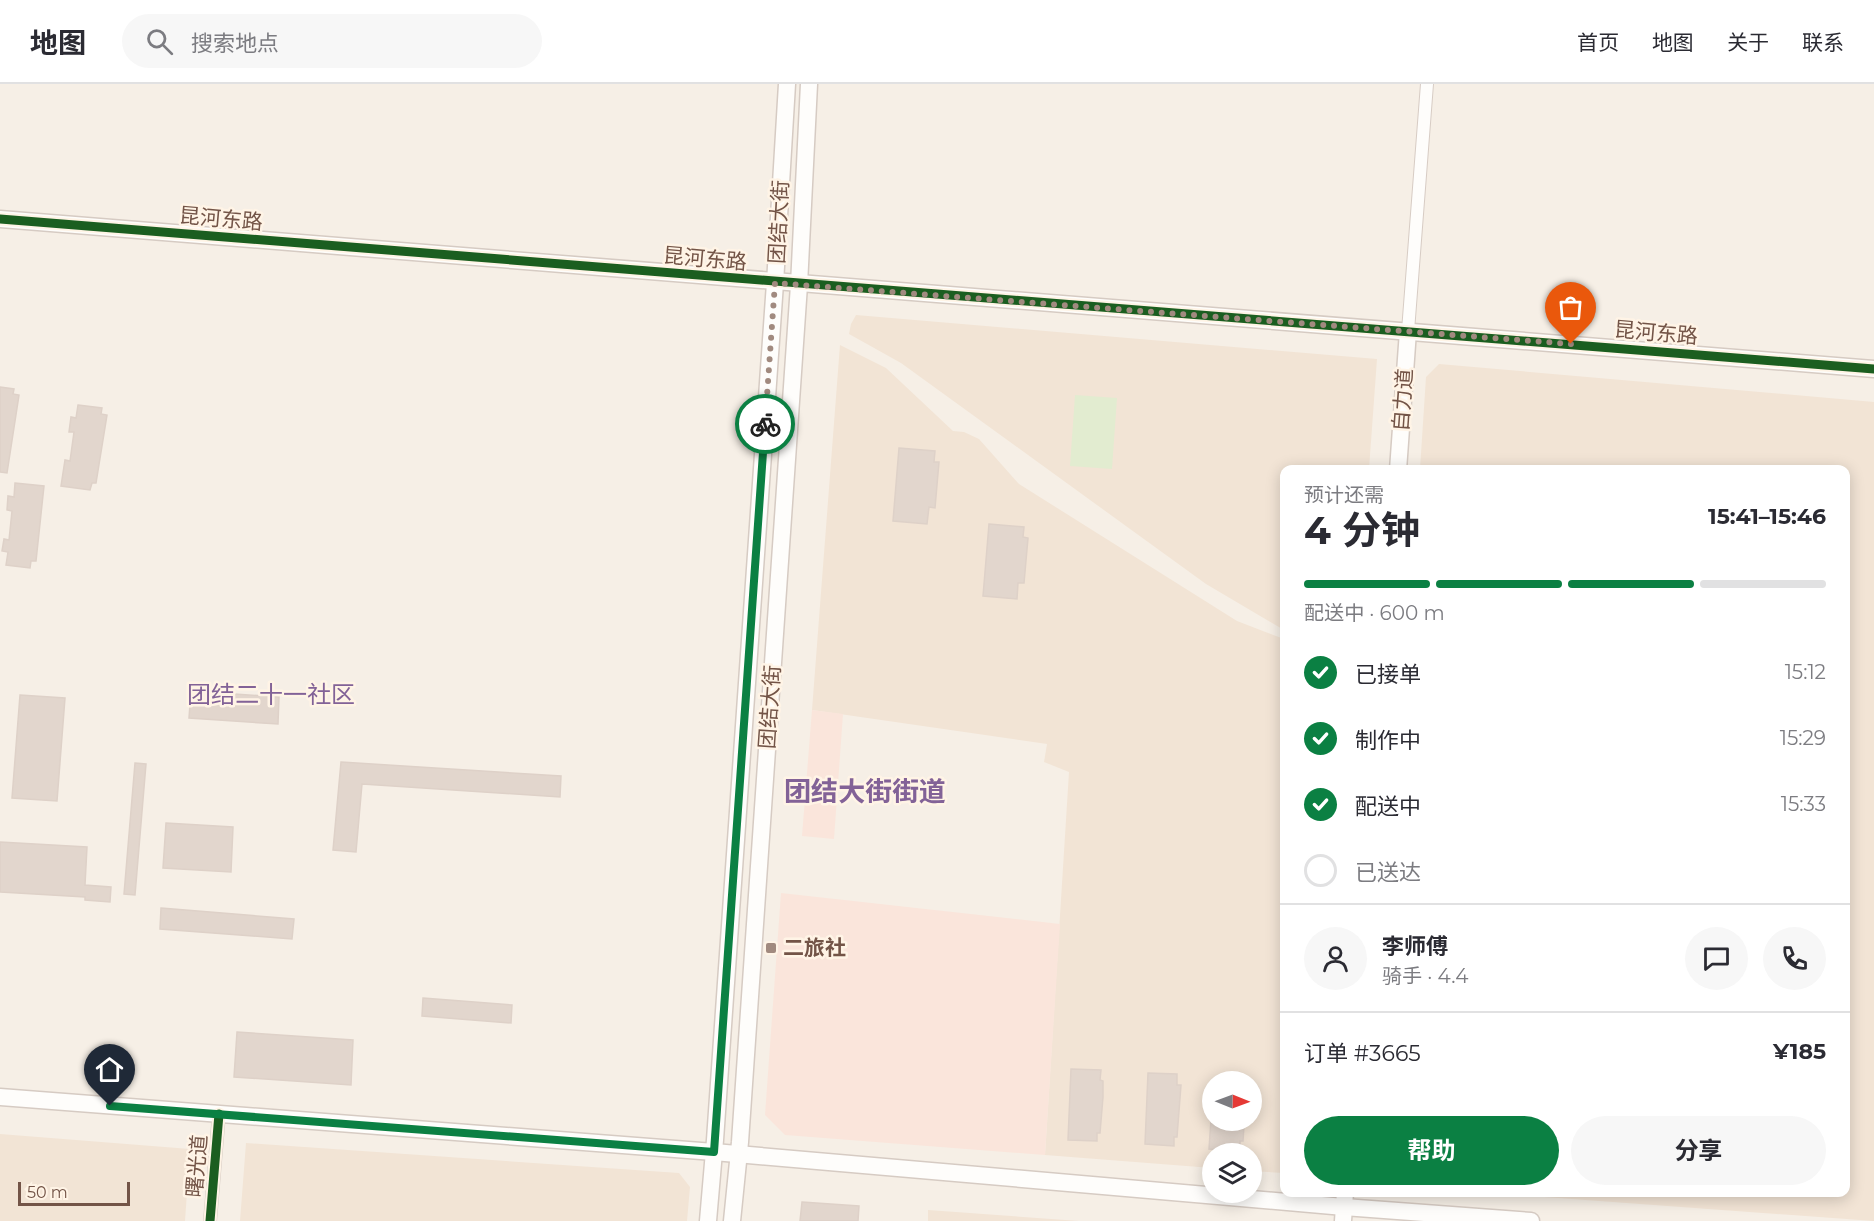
<!DOCTYPE html>
<html lang="zh">
<meta charset="utf-8">
<style>
:root{--surface:#fff;--page:#f7f7f7;--text:#2b2b33;--muted:#7c7c81;--line:#e1e1e2;--accent:#0b8043}
body{margin:0;font-family:Montserrat,"Noto Sans SC",sans-serif;background:var(--page);color:var(--text);height:100vh;display:flex;flex-direction:column;font-size:22px;white-space:nowrap}
*{box-sizing:border-box;margin:0}
p{font-size:20px;color:var(--muted)}
.icon{flex:none;width:33px;height:33px;fill:none;stroke:currentColor;stroke-width:2;stroke-linecap:round;stroke-linejoin:round}
.map{position:relative;flex:1;overflow:hidden}
.drawer{position:absolute;left:1280px;top:381px;width:570px;height:732px;display:flex;flex-direction:column;background:var(--surface);border-radius:12px;box-shadow:0 3px 15px #0003}
.drawer>*{flex:none}
.needle{width:39px;rotate:91deg}
.fabs{position:absolute;left:1202px;top:987px;display:grid;gap:12px}
.fabs a{display:grid;place-items:center;width:60px;height:60px;border-radius:50%;background:var(--surface);box-shadow:0 3px 15px #0003;font-size:30px}
.scale{position:absolute;left:18px;bottom:15px;width:112px;box-sizing:border-box;padding-left:6px;border:3px solid #735447;border-top:0;font-size:16px;line-height:21px;white-space:nowrap;color:#735447;-webkit-text-stroke:4px #fff4e6;paint-order:stroke}
.pin{position:absolute;display:grid;place-items:center;width:51px;height:51px;color:#fff;margin:-62px -26px;border-radius:50% 50% 50% 0;rotate:-45deg;box-shadow:0 0 6px #0007}
.pin .icon{rotate:45deg}
.courier{position:absolute;display:grid;place-items:center;width:60px;height:60px;margin:-30px;border:4px solid #0b8043;border-radius:50%;background:#fff;color:#222;box-shadow:0 2px 8px #0007}
.summary em{font-style:normal;font-weight:700}
.summary div{display:flex;flex-direction:column-reverse}
.summary{display:flex;align-items:center;justify-content:space-between;height:102px;padding:0 24px}
h1{font-size:39px;font-weight:700;line-height:45px}
.bar{display:grid;grid-template-columns:repeat(4,1fr);gap:9px 6px;align-content:center;height:72px;padding:0 24px}
.bar i{height:8px;border-radius:4px;background:var(--line)}
.bar .current{background:var(--accent)}
.bar p{grid-column:span 4}
.line{display:flex;align-items:center;gap:15px;padding:0 24px;border-top:2px solid var(--line)}
.line div{flex:1}
.round{display:grid;place-items:center;flex:none;width:63px;height:63px;border-radius:32px;background:var(--page)}
ol{padding:0 24px;list-style:none}
li{display:flex;align-items:center;gap:18px;height:66px}
li p{margin-inline-start:auto}
li .icon{padding:6px;border-radius:50%;background:var(--accent);color:#fff;stroke-width:4}
li:last-child{color:var(--muted)}
li i{width:33px;height:33px;border:3px solid var(--line);border-radius:50%}
.cta{display:flex;gap:12px;margin-top:auto;padding:12px 24px}
.cta a{flex:1;height:69px;border-radius:36px;background:var(--accent);color:#fff;font-size:24px;font-weight:700;line-height:69px;text-align:center}
.cta a+a{background:var(--page);color:var(--text)}
header{display:flex;align-items:center;gap:36px;box-sizing:border-box;height:84px;padding:0 30px;background:var(--surface);border-bottom:2px solid var(--line)}
header strong{font-size:28px}
nav{display:flex;gap:33px;margin-inline-start:auto;font-size:21px}
.search{width:420px;height:54px;background:var(--page);display:flex;align-items:center;gap:15px;box-sizing:border-box;padding:0 21px;border-radius:33px;color:var(--muted);font-size:22px}
.map>svg:first-child{display:block}
.residential{fill:#f2e4d5;fill-rule:evenodd}
.commercial{fill:#fae5db}
.green{fill:#e2ecd0}
.building{fill:#e2d6cd;stroke:#ded1c8;stroke-width:1.5}
.lines{fill:none;stroke-linecap:round;stroke-linejoin:round}
.street-casing{stroke:#d7ccc4;stroke-width:14}
.secondary-casing{stroke:#d6cbc3;stroke-width:19}
.street{stroke:#fefdfb;stroke-width:12}
.secondary{stroke:#fefdfb;stroke-width:16}
.cycleway-casing{stroke:#fff4e6;stroke-width:13}
.cycleway{stroke:#1b5e20;stroke-width:9}
.done{stroke:#a18a7f;stroke-width:6;stroke-dasharray:0 10.8}
.route{stroke:#0b8043;stroke-width:8}
.poi-dot{fill:#a18a7f;stroke:#fff4e6;stroke-width:2}
.labels{text-anchor:middle;stroke-width:5;stroke-linejoin:round;paint-order:stroke}
.street-label{font-size:21px;fill:#735447;stroke:#fff4e6}
.poi-label{font-size:21px;font-weight:bold;fill:#735447;stroke:#fff4e6;text-anchor:start}
.quarter-label{font-size:24px;fill:#826297;stroke:#fff4e6}
.district-label{font-size:27px;font-weight:bold;fill:#826297;stroke:#fff4e6}
</style>
<header>
<strong>地图</strong>
<div class="search"><svg class="icon" aria-label="search" viewBox="0 0 24 24"><circle cx="10" cy="10" r="6"/><path d="M15 15l6 6"/></svg>搜索地点</div>
<nav><a>首页</a><a>地图</a><a>关于</a><a>联系</a></nav>
</header>
<div class="map">
<svg width="1874" height="1137" viewBox="0 0 1874 1137">
<rect width="100%" height="100%" fill="#f6efe6"/>
<!-- residential -->
<g class="residential">
<path d="M856 231 1377 275 1369 385 1284 386V546L1206 500 901 279 849 250 851 240Z"/>
<path d="M840 261 886 284 953 347 964 348 979 355 1019 400 1237 537 1284 555V1089L1251 1087V1070H1212V1084L1045 1071 1069 688 1044 678 1047 660 812 626ZM1212 998H1251V1036H1212Z"/>
<path d="M1439 280 1874 318V1137L1491 1109 1845 1108V386L1420 385 1426 293Z"/>
<path d="M0 1050 190 1065 185 1137H0Z"/>
<path d="M246 1059 679 1089 690 1103 687 1137H240Z"/>
<path d="M928 1126 1079 1137H928Z"/>
</g>
<!-- commercial -->
<g class="commercial">
<path d="M812 626 843 630 834 755 802 752Z"/>
<path d="M781 809 1060 840 1045 1071 785 1051 765 1031Z"/>
</g>
<!-- green -->
<path class="green" d="M1075 311 1117 314 1112 385 1070 382Z"/>
<!-- building -->
<g class="building">
<path d="M0 303 14 305 13 310 19 311 7 389 0 388Z"/>
<path d="M78 321 102 324 101 330 107 331 96 399H92L90 406 61 402 65 376 70 377 74 348H69L71 333 76 334Z"/>
<path d="M899 364 935 367 934 378H939L935 424 929 423 927 440 893 437Z"/>
<path d="M15 399 44 402 36 477H31L30 484 6 481 8 468 2 467 4 455 9 456 12 427 7 426 8 412 14 413Z"/>
<path d="M989 440 1024 443 1023 453 1028 454 1024 499H1018L1017 515 983 512Z"/>
<path d="M191 607 279 613 278 640 189 634Z"/>
<path d="M20 611 65 614 57 717 12 714Z"/>
<path d="M341 678 561 692 560 713 362 700 356 768 333 766Z"/>
<path d="M135 679 146 680 135 811 124 810Z"/>
<path d="M166 739 233 743 231 788 163 784Z"/>
<path d="M0 758 87 763 85 801 111 803 110 818 85 816V813L0 808Z"/>
<path d="M161 824 294 835 292 855 160 845Z"/>
<path d="M423 914 512 921 511 939 422 932Z"/>
<path d="M237 948 353 956 351 1001 234 993Z"/>
<path d="M1071 985 1101 986 1100 996 1103 997V1013L1100 1049H1097V1057L1068 1056Z"/>
<path d="M1148 989 1177 990V1001H1181L1177 1053H1174V1062L1145 1060Z"/>
<path d="M1211 1036H1241V1041H1244L1243 1057H1240V1067L1209 1065Z"/>
<path d="M802 1118 859 1122 858 1137H800Z"/>
</g>
<g class="lines">
<!-- street casing -->
<g class="street-casing">
<g id="street">
<path d="M1408 247 1427 0"/>
<path d="M210 1137 219 1030"/>
</g>
</g>
<!-- secondary casing -->
<g class="secondary-casing">
<g id="secondary">
<path d="M0 135C625 186 1249 234 1874 285"/>
<path d="M1398 386 1408 247"/>
<path d="M0 1013 714 1068 1344 1123 1531 1137"/>
<path d="M708 1137 715 1056 775 199 787 0"/>
<path d="M732 1137 740 1058 799 201 809 0"/>
<path d="M1343 1137 1345 1108"/>
</g>
</g>
<!-- street -->
<use href="#street" class="street"/>
<!-- secondary -->
<use href="#secondary" class="secondary"/>
<!-- cycleway casing -->
<g class="cycleway-casing">
<g id="cycleway">
<path d="M0 135C625 186 1249 234 1874 285"/>
<path d="M210 1137 219 1030"/>
</g>
</g>
<!-- cycleway -->
<use href="#cycleway" class="cycleway"/>
</g>
<g class="lines">
<!-- done -->
<path class="done" d="M765 340 775 199 1571 260"/>
<!-- route -->
<path class="route" d="M110 1022 714 1068 765 340"/>
</g>
<!-- markers -->
<rect class="poi-dot" x="765" y="858" width="12" height="12" rx="3"/>
<g class="labels">
<!-- street labels -->
<g class="street-label">
<text transform="translate(221 135) rotate(5)" y="7">昆河东路</text>
<text transform="translate(779 138) rotate(-87)" y="7">团结大街</text>
<text transform="translate(705 175) rotate(5)" y="7">昆河东路</text>
<text transform="translate(1656 249) rotate(5)" y="7">昆河东路</text>
<text transform="translate(1403 316) rotate(-86)" y="7">自力道</text>
<text transform="translate(770 623) rotate(-86)" y="7">团结大街</text>
<text transform="translate(197 1082) rotate(-85)" y="7">曙光道</text>
</g>
<!-- poi labels -->
<g class="poi-label">
<text x="783" y="871">二旅社</text>
</g>
<!-- quarter labels -->
<g class="quarter-label">
<text x="271" y="619">团结二十一社区</text>
</g>
<!-- district labels -->
<g class="district-label">
<text x="865" y="717">团结大街街道</text>
</g>
</g>
</svg>
<div class="fabs">
<a><svg class="needle" viewBox="-14 -14 28 28"><path d="M0-13l5 13h-10z" fill="#e53935"/><path d="M0 13l5-13h-10z" fill="#7c7c81"/></svg></a>
<a><svg class="icon" aria-label="layers" viewBox="0 0 24 24"><path d="M12 4l9 5-9 5-9-5zM3 14l9 5 9-5"/></svg></a>
</div>
<div class="scale">50 m</div>
<div class="pin" style="left:1571px;top:260px;background:#ea580c"><svg class="icon" aria-label="bag" viewBox="0 0 24 24"><path d="M5 8h14l-1 12H6zM9 8a3 3 0 0 1 6 0"/></svg></div>
<div class="pin" style="left:110px;top:1022px;background:#1f2937"><svg class="icon" aria-label="home" viewBox="0 0 24 24"><path d="M3 11l9-7 9 7M6 9v11h12V9"/></svg></div>
<div class="courier" style="left:765px;top:340px"><svg class="icon" aria-label="bike" viewBox="0 0 24 24"><circle cx="6" cy="16" r="4"/><circle cx="18" cy="16" r="4"/><path d="M6 16l4-8h5l3 8M10 8l3 8H6M13 5h3"/></svg></div>
<section class="drawer">
<div class="summary"><div><h1>4 分钟</h1><p>预计还需</p></div><em>15:41–15:46</em></div>
<div class="bar"><i class="current"></i><i class="current"></i><i class="current"></i><i></i><p>配送中 · 600 m</p></div>
<ol>
<li><svg class="icon" aria-label="check" viewBox="0 0 24 24"><path d="M5 12l5 5 9-10"/></svg>已接单<p>15:12</p></li>
<li><svg class="icon" aria-label="check" viewBox="0 0 24 24"><path d="M5 12l5 5 9-10"/></svg>制作中<p>15:29</p></li>
<li><svg class="icon" aria-label="check" viewBox="0 0 24 24"><path d="M5 12l5 5 9-10"/></svg>配送中<p>15:33</p></li>
<li><i></i>已送达</li>
</ol>
<div class="line" style="height:108px"><a class="round"><svg class="icon" aria-label="person" viewBox="0 0 24 24"><circle cx="12" cy="8" r="4"/><path d="M4 21q1-7 8-7t8 7"/></svg></a><div><b>李师傅</b><p>骑手 · 4.4</p></div><a class="round"><svg class="icon" aria-label="chat" viewBox="0 0 24 24"><path d="M4 5h16v11H9l-5 4z"/></svg></a><a class="round"><svg class="icon" aria-label="phone" viewBox="0 0 24 24"><path d="M5 4h4l2 5-3 2q2 4 5 5l2-3 5 2v4C11 20 4 13 5 4z"/></svg></a></div>
<div class="line" style="height:78px"><div>订单 #3665</div><b>¥185</b></div>
<div class="cta"><a>帮助</a><a>分享</a></div>
</section>
</div>
